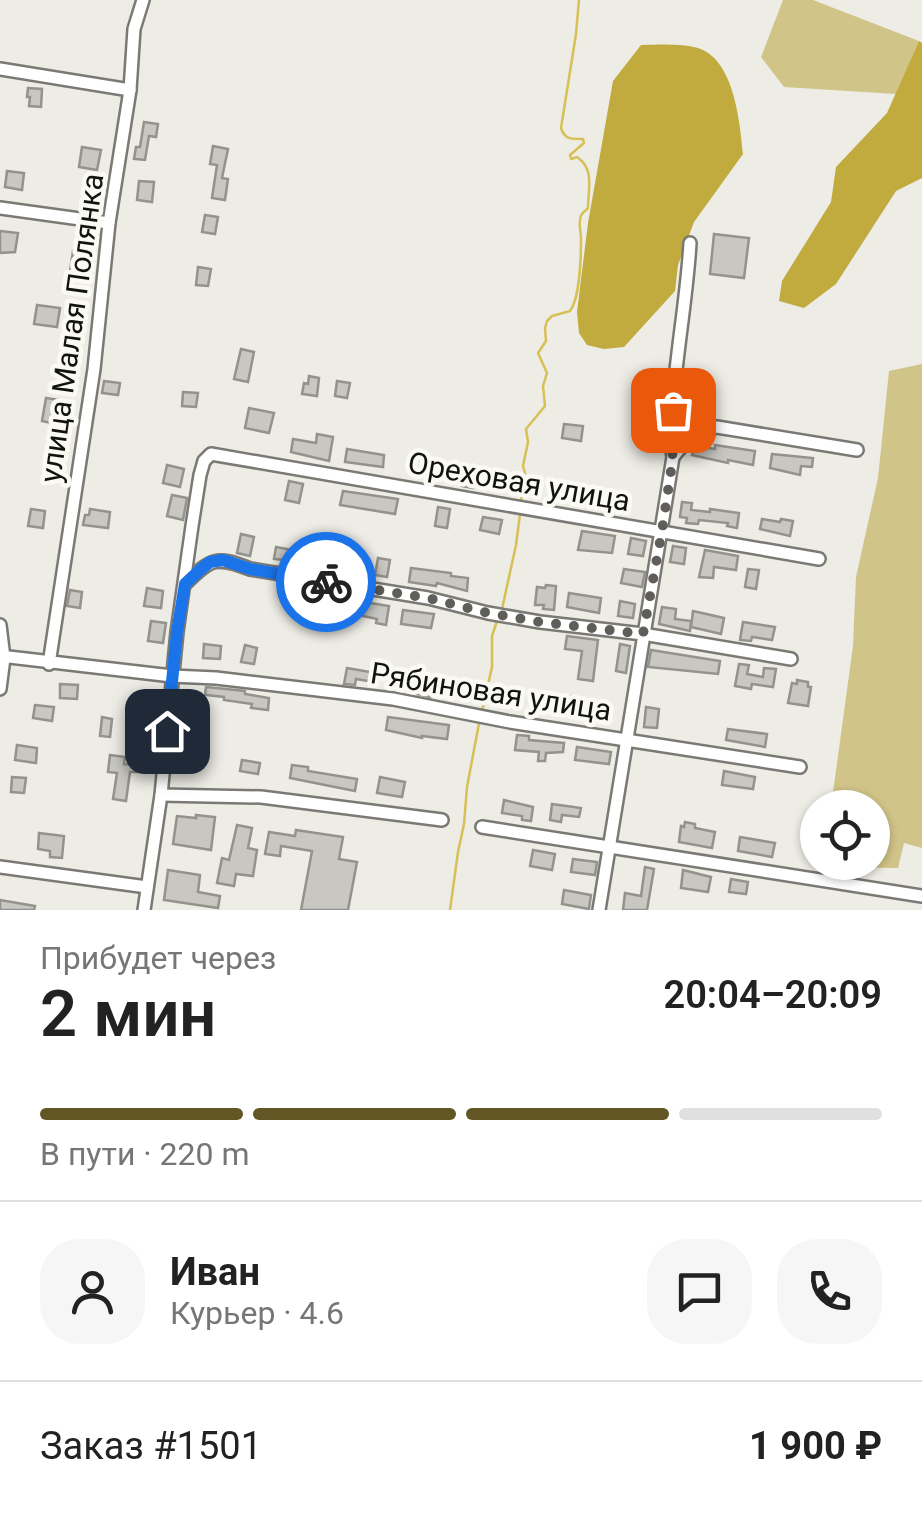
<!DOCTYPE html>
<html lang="ru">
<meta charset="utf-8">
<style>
:root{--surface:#fff;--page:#f6f6f6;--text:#222;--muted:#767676;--line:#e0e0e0;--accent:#625724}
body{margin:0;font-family:Roboto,sans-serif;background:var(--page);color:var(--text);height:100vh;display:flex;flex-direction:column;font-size:38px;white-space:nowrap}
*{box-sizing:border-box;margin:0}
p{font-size:32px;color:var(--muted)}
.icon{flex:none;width:55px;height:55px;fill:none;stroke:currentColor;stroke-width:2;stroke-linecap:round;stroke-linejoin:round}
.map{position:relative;height:910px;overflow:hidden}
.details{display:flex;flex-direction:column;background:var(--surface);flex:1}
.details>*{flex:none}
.buttons{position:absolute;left:800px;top:790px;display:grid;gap:20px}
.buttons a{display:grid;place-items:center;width:90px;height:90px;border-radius:50%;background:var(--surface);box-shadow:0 2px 8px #0004;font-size:50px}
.pin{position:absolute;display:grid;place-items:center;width:85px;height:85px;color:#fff;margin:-42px;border-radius:20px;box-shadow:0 5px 15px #0006}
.courier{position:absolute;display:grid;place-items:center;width:100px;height:100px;margin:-50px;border:8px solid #1a73e8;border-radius:50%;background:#fff;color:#222;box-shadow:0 2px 12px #0007}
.head em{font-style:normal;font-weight:600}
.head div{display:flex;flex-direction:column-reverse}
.head{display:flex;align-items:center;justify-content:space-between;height:170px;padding:0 40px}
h1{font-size:65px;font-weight:600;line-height:75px}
.bar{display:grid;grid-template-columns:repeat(4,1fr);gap:15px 10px;align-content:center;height:120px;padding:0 40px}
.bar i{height:12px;border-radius:8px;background:var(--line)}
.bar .active{background:var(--accent)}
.bar p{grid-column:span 4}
.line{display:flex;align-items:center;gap:25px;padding:0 40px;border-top:2px solid var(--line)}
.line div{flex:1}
.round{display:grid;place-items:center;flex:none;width:105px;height:105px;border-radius:40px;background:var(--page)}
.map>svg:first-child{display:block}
.green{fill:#d1c488}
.forest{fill:#c1aa3e}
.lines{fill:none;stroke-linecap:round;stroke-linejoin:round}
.stream{stroke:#d7c056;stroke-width:2.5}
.building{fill:#c8c7c1;stroke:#94928d;stroke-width:2.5}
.minor-casing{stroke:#7a7974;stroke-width:16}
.minor{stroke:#fff;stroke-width:11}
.done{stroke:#5f5e5a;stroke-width:10;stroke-dasharray:0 18}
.route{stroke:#1a73e8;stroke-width:12}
.labels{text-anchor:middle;stroke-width:9;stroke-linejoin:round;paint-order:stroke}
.street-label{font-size:30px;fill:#12120f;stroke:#faf9f3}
</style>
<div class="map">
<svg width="922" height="910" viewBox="0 0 922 910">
<rect width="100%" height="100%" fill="#edece5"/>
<!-- green -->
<g class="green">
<path d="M783 0H813L919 41 896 94 784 87 761 57Z"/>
<path d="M922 364V848L904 843 898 868 822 867 823 863 872 862V808L831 807 853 646 856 577 878 478 889 371Z"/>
</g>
<!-- forest -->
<g class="forest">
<path d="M919 41 922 43V178L896 191 836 284 804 308 779 301 782 281 831 202 836 167 887 113Z"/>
<path d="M641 45C659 45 680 43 698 48 734 59 740 122 743 154L694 222 678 265 675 291 624 347 604 349 587 345 579 333 577 312 588 223 613 81Z"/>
</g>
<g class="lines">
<!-- stream -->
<g class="stream">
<path d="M521 501 525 473 523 466 528 442 526 429 545 406 543 386 547 373 538 353 546 341 545 328 547 321 552 316 570 311C580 298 581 255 581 238 581 233 579 227 580 221 580 214 583 213 588 208 588 189 595 169 577 157L571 159 570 155 584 143 583 139C571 139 565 140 561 128L576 34 579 0"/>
<path d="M502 609 516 545 520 514"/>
<path d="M482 711 492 667V636L497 621"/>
<path d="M450 910 458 852 464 824 467 787 480 718"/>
</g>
</g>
<!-- building -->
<g class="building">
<path d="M28 88 42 89 41 107 29 106 30 97H27Z"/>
<path d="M144 122 158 124 156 137 149 136 145 160 134 159 136 147H140Z"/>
<path d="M213 146 228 149 222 178 228 179 225 200 212 198 217 165 210 164Z"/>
<path d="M82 147 101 150 97 170 79 167Z"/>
<path d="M7 171 24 173 22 190 5 187Z"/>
<path d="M139 181 154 182 152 202 137 200Z"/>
<path d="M205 215 218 217 215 234 202 232Z"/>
<path d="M0 231 18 233 15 252 0 253Z"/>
<path d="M714 234 749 238 744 278 710 274Z"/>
<path d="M73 251 86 253 82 273 70 271Z"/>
<path d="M198 267 211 269 208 286 196 285Z"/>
<path d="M37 305 60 308 57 327 34 324Z"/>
<path d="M241 349 254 352 248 382 234 379Z"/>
<path d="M309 376 319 378 317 396 302 394 304 383 308 384Z"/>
<path d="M104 381 120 383 118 395 102 393Z"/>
<path d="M337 381 350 383 347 398 335 396Z"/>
<path d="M183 392 198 393 196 407 182 406Z"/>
<path d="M46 398 60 400 56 424 42 421Z"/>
<path d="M249 408 274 413 269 433 245 428Z"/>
<path d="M564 424 583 426 581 441 562 438Z"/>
<path d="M317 434 333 437 329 461 291 452 293 439 316 443Z"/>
<path d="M715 445 755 451 753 465 728 460V463L692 455 696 446 715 449Z"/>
<path d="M347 449 384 455 383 467 345 462Z"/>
<path d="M772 454 813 458 812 467 801 466 800 475 770 468Z"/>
<path d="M429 464 465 471V476L475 478 473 488 462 486 463 483 446 480V478L427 475Z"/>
<path d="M167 465 184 469 180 487 163 483Z"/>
<path d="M289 481 303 484 299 503 285 500Z"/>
<path d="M587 487 601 489 600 493 625 496 623 507 585 501Z"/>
<path d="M343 491 398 499 395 514 340 505Z"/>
<path d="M172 495 187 498 183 520 167 516Z"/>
<path d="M682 502 692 503 691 510 710 512V509L739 513 737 528 727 526 728 523 699 520 698 524 686 523 687 518 680 517Z"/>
<path d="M438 507 450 509 447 528 435 526Z"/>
<path d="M31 509 45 511 43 528 28 526Z"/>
<path d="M90 509 110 512 108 528 83 525 85 515H89Z"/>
<path d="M483 517 502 520 499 534 480 530Z"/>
<path d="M762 519 780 522 781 519 793 521 790 536 760 529Z"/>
<path d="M582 531 615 536 612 553 578 550Z"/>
<path d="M241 534 254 537 250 556 237 553Z"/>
<path d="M631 538 646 541 643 556 628 554Z"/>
<path d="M298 546 310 548 309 556 322 558 325 548 342 552 341 558 348 560 345 571 317 564 274 559 276 547 297 551Z"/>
<path d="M673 546 686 548 684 564 670 562Z"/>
<path d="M705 550 738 556 736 570 714 567 713 578 699 577Z"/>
<path d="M378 558 390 560 387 577 375 575Z"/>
<path d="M411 568 451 573V576L468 578 467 591 437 583 436 586 409 582Z"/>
<path d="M624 569 645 572 642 587 621 583Z"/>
<path d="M748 569 759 570 756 589 745 587Z"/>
<path d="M546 585 556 586 554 610 543 609 544 605H535L537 587 545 588Z"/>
<path d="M147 588 163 591 161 608 144 606Z"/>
<path d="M70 590 82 592 80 608 67 606Z"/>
<path d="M569 593 601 598 599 613 567 607Z"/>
<path d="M352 600 389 606 386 625 376 623 377 619 349 613Z"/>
<path d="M620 601 635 604 633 618 618 616Z"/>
<path d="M662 607 676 609 675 619 691 621 690 631 659 624Z"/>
<path d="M403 610 434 614 431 628 401 624Z"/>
<path d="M693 611 724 618 721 634 691 627Z"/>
<path d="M151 621 166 623 163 643 148 641Z"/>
<path d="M743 622 775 627 772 640 752 637 751 641 740 640Z"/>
<path d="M567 636 598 640 593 681 578 679 582 651 565 649Z"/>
<path d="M204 644 221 646 220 659 203 658Z"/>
<path d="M620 644 630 646 626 673 616 671Z"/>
<path d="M245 645 257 648 254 664 241 662Z"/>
<path d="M651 650 720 661 718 674 648 667Z"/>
<path d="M739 664 749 665 747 674 763 677 764 668 776 669 773 687 752 684 751 689 735 686Z"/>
<path d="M347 668 376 673 374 682 356 679 355 685 344 684Z"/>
<path d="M392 670 405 672 404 676 424 679 423 688 431 689 430 697 417 694V691L390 687Z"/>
<path d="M442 680 460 682 457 697 440 694Z"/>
<path d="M797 680 808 682V687H811L808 706 788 703 792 683 797 684Z"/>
<path d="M60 684 78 685 77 699 60 698Z"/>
<path d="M206 687 245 691V694L269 698 268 710 251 708 252 704 224 700V697L205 695Z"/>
<path d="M555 694 579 698 576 717 552 713Z"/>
<path d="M35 705 54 707 52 721 33 718Z"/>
<path d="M646 707 659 709 657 728 644 727Z"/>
<path d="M129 713 144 714 142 734 127 733Z"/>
<path d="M102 717 112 719 110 737 100 736Z"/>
<path d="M388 717 449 725 447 739 422 736V738L386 730Z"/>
<path d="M728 729 767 734 765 747 726 740Z"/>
<path d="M517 735 529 736V740L564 743 563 752 546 753 545 761H538L539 752 515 750Z"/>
<path d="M17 745 37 748 36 763 15 760Z"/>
<path d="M577 747 611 752 609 764 575 760Z"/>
<path d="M110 755 125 757 124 764 139 765 138 772H130L126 801 113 799 117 773 108 772Z"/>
<path d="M242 760 260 763 258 774 240 771Z"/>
<path d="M292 765 308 767V771L357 779 355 791 290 778Z"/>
<path d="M724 771 755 777 753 789 722 785Z"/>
<path d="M12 777 26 778 24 793 11 792Z"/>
<path d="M380 777 405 782 402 797 377 793Z"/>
<path d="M504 800 533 807 531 821 522 820V816L502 813Z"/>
<path d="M552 804 581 808 579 817 562 815 561 822 550 820Z"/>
<path d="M196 815 215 817 211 850 173 844 177 816 196 818Z"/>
<path d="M685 822 695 824V828L715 832 712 848 679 842 681 826 684 827Z"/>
<path d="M237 825 252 828 248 848 257 850 253 876 236 874 234 886 217 883 222 858 229 860Z"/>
<path d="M296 830 343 837 339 859 357 862 348 910H301L312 851 281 846 280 856 265 854 269 832 295 836Z"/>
<path d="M39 833 64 836 62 858 50 857V851L38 849Z"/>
<path d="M740 837 775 843 772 857 738 851Z"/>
<path d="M533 850 555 854 552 870 530 866Z"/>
<path d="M573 859 597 862 595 875 571 872Z"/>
<path d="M645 867 654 869 647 910H623L625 893 641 896Z"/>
<path d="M168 870 200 875 198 892 220 896 218 908 164 900Z"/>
<path d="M683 870 711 877 708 892 681 888Z"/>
<path d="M731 879 748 882 746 894 729 892Z"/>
<path d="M564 890 591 895 589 909 562 904Z"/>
<path d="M0 900 35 906 34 910H0Z"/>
</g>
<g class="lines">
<!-- minor casing -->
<g class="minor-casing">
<g id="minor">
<path d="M0 69 130 90"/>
<path d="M0 208 109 223"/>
<path d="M673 457C688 438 693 433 717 427L857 450"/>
<path d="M185 584C211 559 215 555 250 569L428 598 488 613 540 622 643 634 791 659"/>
<path d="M0 625 4 658 0 689"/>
<path d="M0 656 172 676 216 678 393 699 510 722 800 767"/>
<path d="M49 664 94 369 109 223 130 90 134 29 143 0"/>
<path d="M161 795 261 797 442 820"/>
<path d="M482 827 922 896"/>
<path d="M0 867 147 887"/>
<path d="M144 910 161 795 177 632 192 526 200 475 204 461 211 454 819 559"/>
<path d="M599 910 673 457C669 438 672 420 673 401 677 348 687 296 690 243"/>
</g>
</g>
<!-- minor -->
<use href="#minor" class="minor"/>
</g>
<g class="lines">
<!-- done -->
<path class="done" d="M326 582 428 598 488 613 540 622 643 634 662 531 673 457 670 443 673 410"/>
<!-- route -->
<path class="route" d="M167 731 177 632 185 584 200 570 210 562 223 560 250 569 326 582"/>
</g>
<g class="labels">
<!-- street labels -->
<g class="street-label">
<text transform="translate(72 328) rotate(-82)" y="10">улица Малая Полянка</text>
<text transform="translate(519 482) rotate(10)" y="10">Ореховая улица</text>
<text transform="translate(491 692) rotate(9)" y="10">Рябиновая улица</text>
</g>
</g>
</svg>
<div class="buttons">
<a><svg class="icon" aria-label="locate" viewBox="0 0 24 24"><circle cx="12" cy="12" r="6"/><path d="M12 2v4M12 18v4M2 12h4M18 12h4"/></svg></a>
</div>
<div class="pin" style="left:673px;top:410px;background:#ea580c"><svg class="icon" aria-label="bag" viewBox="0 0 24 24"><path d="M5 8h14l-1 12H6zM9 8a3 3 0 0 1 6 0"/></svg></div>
<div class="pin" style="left:167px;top:731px;background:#1f2937"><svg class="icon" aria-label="home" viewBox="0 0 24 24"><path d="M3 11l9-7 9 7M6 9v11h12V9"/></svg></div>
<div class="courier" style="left:326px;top:582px"><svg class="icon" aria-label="bike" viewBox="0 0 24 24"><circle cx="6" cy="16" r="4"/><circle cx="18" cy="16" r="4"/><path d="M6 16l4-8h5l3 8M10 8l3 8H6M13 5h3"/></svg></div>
</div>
<section class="details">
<div class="head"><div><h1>2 мин</h1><p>Прибудет через</p></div><em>20:04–20:09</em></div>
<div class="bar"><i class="active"></i><i class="active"></i><i class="active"></i><i></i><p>В пути · 220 m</p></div>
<div class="line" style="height:180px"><a class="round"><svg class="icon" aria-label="person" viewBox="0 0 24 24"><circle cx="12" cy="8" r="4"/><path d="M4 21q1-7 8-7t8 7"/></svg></a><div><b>Иван</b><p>Курьер · 4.6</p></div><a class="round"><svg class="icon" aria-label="chat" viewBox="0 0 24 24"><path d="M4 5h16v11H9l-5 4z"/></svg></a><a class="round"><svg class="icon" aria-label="phone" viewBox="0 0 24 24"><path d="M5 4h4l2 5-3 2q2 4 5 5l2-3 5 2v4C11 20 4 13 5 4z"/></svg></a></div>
<div class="line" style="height:130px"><div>Заказ #1501</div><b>1 900 ₽</b></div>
</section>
